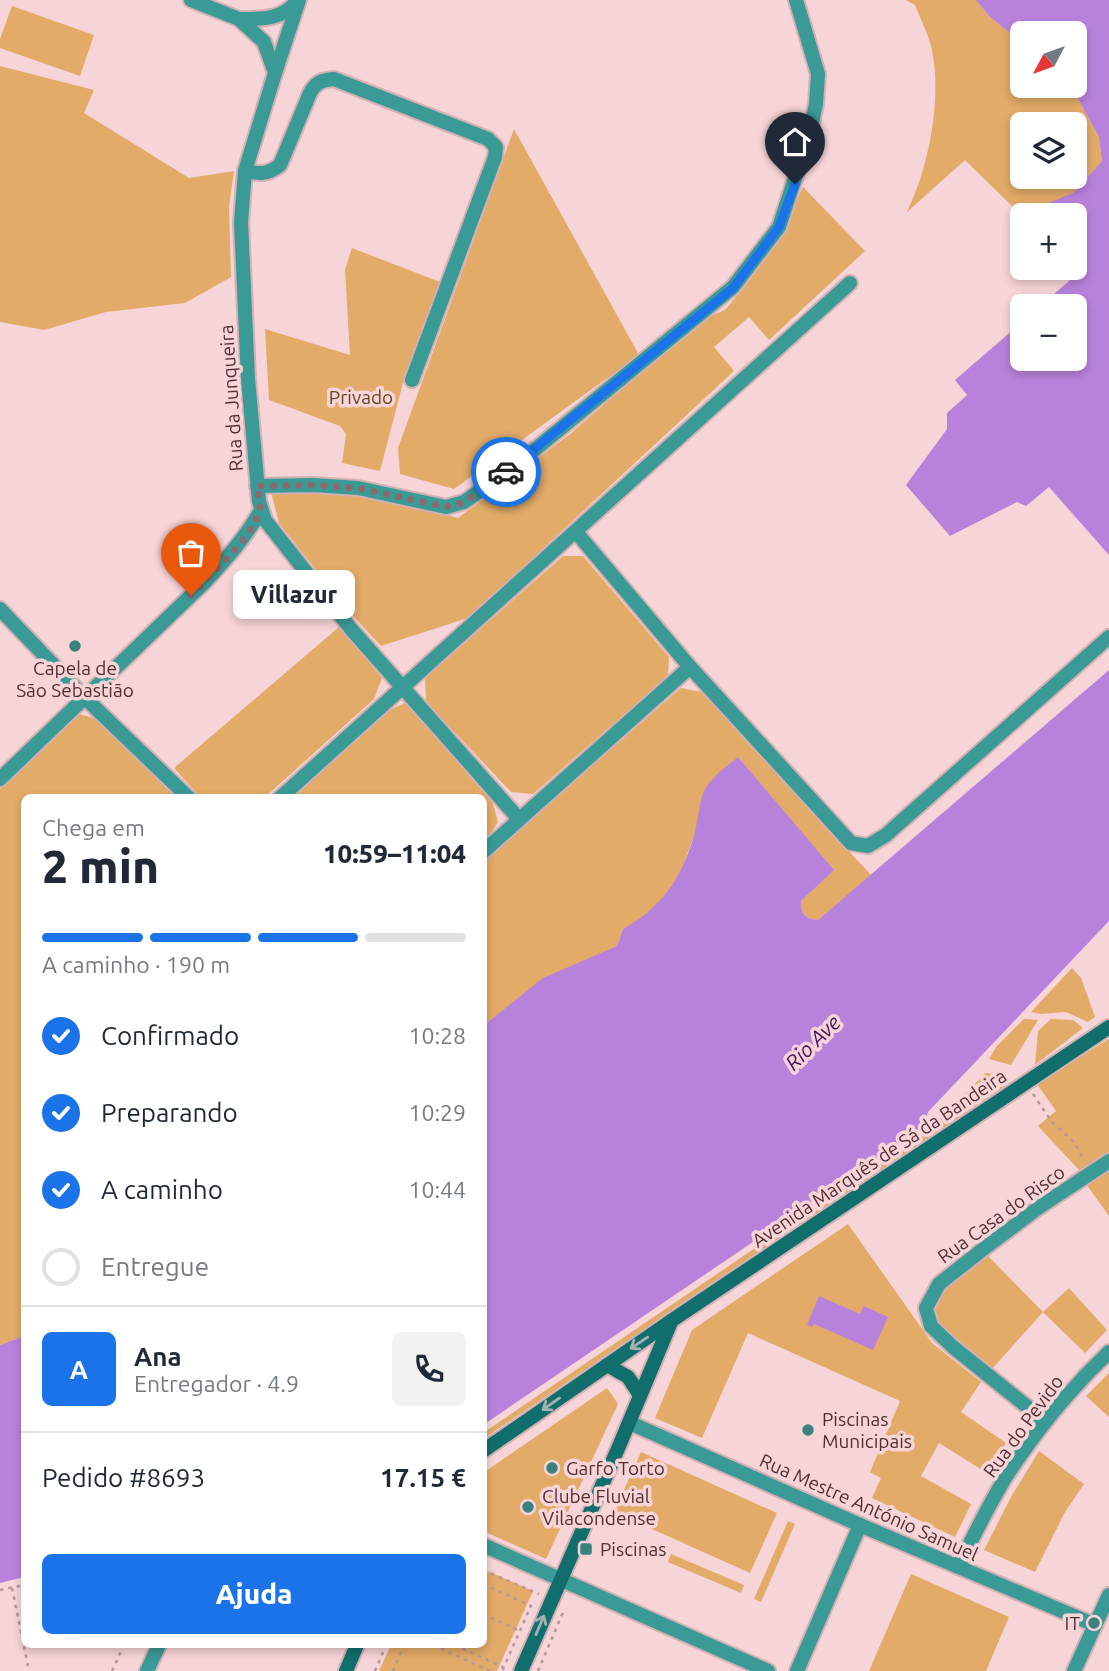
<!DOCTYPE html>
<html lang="pt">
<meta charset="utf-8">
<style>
:root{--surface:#fff;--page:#f2f2f3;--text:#1f2937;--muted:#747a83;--line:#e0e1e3;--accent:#1a73e8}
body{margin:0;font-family:Ubuntu,sans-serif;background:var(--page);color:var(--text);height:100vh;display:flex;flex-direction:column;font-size:26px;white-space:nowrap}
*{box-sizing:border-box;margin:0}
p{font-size:23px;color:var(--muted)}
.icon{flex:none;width:38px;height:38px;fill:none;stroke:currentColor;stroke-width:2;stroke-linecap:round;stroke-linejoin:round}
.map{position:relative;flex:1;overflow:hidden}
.drawer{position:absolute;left:21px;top:794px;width:466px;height:854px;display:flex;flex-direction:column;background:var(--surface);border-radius:10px;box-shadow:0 4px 10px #0003}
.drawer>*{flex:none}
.needle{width:46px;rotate:229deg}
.buttons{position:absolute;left:1010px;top:21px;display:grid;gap:14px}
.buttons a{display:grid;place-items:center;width:77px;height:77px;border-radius:10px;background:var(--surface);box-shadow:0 4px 10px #0003;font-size:35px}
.pin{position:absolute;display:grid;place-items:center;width:60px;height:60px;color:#fff;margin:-72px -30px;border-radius:50% 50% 50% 0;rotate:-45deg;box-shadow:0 0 7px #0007}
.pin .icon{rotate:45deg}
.courier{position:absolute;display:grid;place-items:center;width:70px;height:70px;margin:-35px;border:5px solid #1a73e8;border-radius:50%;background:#fff;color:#222;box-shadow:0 2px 9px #0007}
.bubble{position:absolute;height:49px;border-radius:10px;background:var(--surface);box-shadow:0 4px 10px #0003;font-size:23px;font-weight:800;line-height:49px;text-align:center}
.head em{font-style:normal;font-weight:800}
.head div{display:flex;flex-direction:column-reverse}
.head{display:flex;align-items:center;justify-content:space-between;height:119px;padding:0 21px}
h1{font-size:46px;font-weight:800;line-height:52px}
.bar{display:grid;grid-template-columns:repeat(4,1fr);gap:10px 7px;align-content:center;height:84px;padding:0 21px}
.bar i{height:9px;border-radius:5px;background:var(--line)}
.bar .active{background:var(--accent)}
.bar p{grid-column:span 4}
.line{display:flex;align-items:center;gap:18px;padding:0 21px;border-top:2px solid var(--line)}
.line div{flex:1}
.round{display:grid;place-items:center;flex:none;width:74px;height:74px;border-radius:10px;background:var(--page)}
ol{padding:0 21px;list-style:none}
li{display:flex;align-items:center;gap:21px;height:77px}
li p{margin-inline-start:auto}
li .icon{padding:7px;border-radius:50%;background:var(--accent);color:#fff;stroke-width:4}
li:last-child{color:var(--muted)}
li i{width:38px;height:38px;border:4px solid var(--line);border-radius:50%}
.action{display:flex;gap:14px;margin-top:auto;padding:14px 21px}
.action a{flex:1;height:80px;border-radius:10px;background:var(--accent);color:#fff;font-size:28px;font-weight:800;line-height:80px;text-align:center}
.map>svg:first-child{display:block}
.green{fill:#e2ab68;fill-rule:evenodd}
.water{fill:#b882dc}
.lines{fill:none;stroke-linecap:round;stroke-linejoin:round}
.street-casing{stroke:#d2b0b4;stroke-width:18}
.secondary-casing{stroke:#d2b0b4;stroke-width:18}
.path{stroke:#b8969a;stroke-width:2.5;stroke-dasharray:3.5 5;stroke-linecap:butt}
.street{stroke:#3a9a96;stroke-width:14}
.secondary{stroke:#106f6c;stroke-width:14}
.oneway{stroke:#a6b1b2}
.done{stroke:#8b696d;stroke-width:7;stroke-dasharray:0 12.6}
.route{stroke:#1a73e8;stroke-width:9}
.poi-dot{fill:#3a827e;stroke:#f7d4d8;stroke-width:2.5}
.labels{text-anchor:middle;stroke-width:7;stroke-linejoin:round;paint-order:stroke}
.park-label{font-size:19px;fill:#63451f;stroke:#f7d4d8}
.street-label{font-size:19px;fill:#513034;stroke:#f7d4d8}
.poi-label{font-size:19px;fill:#513034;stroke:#f7d4d8;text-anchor:start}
.water-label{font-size:21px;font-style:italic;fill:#461262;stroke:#f7d4d8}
</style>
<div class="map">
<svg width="1109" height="1671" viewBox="0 0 1109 1671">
<rect width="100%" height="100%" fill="#f7d4d8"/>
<!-- green -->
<g class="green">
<path d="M906 0H976L989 16 1022 43V86H1071L1099 137 1102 161 1073 193 1022 216 965 160 907 212C928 169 941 104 933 56 931 39 921 21 915 5ZM1022 124H1074V177H1022Z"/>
<path d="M12 6 94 35 80 76 0 48V39Z"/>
<path d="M0 66 94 90 84 113 189 178 234 171 229 207 231 277 185 303 106 312 44 330 0 322Z"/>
<path d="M514 129 639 355 454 489 400 474 398 448Z"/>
<path d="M803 187 865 251 769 340 749 317 714 347 734 371 468 618 381 646 352 615 279 523 271 492 331 491 384 498 458 518 570 434 703 319 725 310 746 285 775 243Z"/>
<path d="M352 248 440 282 405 375 380 471 342 463 346 434 340 426 269 400 265 329 350 355 345 270Z"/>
<path d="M563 556H583L669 657 668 676 533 794 511 792 426 702 425 678Z"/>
<path d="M339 627 382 678 374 699 264 798H201L174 768Z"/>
<path d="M681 688 702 692 871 875 818 920C805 919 800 913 801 901L833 870 738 757 693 838 681 871 660 903 642 919 623 929 617 946C570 969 522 993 483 1026V861Z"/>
<path d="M405 703 492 800 498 822 492 832 483 840V798H288L385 712Z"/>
<path d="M79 714 100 720 178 798H24V1336L0 1345V789Z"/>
<path d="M1072 968 1081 978 1095 1017 1088 1022 1066 1012 1041 1014 1031 1012Z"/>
<path d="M1024 1019 1038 1020 1011 1065 989 1059 996 1047Z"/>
<path d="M1051 1019 1073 1020 1083 1028 1035 1065 1038 1031Z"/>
<path d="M1109 1039V1152L1079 1170 1038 1126 1056 1111 1037 1084Z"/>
<path d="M986 1073 996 1074 1005 1086 483 1439V1433L926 1132Z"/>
<path d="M1109 1170V1216L1086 1184Z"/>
<path d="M848 1224 932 1343 981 1382 961 1412 1006 1443 987 1473 939 1443 921 1476 971 1504 955 1537 872 1498 881 1478 870 1472 900 1401 748 1333 702 1438 655 1418 692 1330Z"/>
<path d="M986 1254 1043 1312 1069 1288 1107 1330 1085 1353 1043 1312 991 1370 959 1345 937 1324 933 1306 942 1288Z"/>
<path d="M1109 1373V1417L1086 1396Z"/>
<path d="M607 1388 618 1404 546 1559 483 1531V1473Z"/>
<path d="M1039 1451 1084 1484 1065 1512 1035 1572 984 1550 1011 1497Z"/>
<path d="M641 1452 777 1513 750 1573 614 1512Z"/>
<path d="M788 1521 795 1524 761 1602 754 1599Z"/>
<path d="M671 1554 744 1585 741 1593 668 1562Z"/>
<path d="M483 1569 533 1591 497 1671H379L391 1645H483Z"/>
<path d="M911 1574 1009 1617 986 1671H869Z"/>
</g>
<!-- water -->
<g class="water">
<path d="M976 0H1109V555L1049 487 1026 506 1017 502 950 536 906 485 947 429V413L967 395 955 380 1022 322V359H1074V306H1040L1077 274 1072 268H1074V215H1028L1046 204 1073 193 1102 161 1099 137 1071 86H1074V33H1022V43L989 16Z"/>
<path d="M1109 670V921L928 1112 924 1126 483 1425V1026L543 978 617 946 623 929C661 908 680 880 693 839 698 824 698 806 704 791 711 777 726 767 738 757L834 870 801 901C800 913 805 919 818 920Z"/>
<path d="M819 1296 860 1314 864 1306 888 1317 873 1350 814 1324 812 1327 807 1325Z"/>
<path d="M24 1336V1577L0 1583V1345Z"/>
</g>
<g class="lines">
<!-- street casing -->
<g class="street-casing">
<g id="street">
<path d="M191 0 239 19 264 42 275 73 245 171 241 222 248 379 259 501 265 520 351 629 519 819"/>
<path d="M239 19C262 19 282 20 297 1"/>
<path d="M275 73 299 0"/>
<path d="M245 171C260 174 267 175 280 165L310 93C316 82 322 80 334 79L488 139 496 147 495 157 412 380"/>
<path d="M257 486 313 485 358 488 446 507 464 502 511 469 733 287 779 227 809 136 816 104 818 74 796 0"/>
<path d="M576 532 690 667 851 843 868 846 886 835 1109 637"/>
<path d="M0 609 85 698 189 798"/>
<path d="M0 779 205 582C226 559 246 537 261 510"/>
<path d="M280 798 850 283"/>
<path d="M483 852 690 667"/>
<path d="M1045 1421 953 1347 931 1326 926 1308 939 1284 982 1250 1038 1208 1109 1161"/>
<path d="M630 1423 860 1525 1095 1625"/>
<path d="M483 1545 768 1671"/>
<path d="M958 1566C975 1535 990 1501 1009 1472 1038 1428 1071 1388 1109 1352"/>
<path d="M147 1671 159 1645"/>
<path d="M797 1671 860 1525"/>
<path d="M1074 1671 1109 1595"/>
</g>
</g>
<!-- secondary casing -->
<g class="secondary-casing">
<g id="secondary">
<path d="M607 1365 628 1377 640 1395"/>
<path d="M483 1451 671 1321 1109 1027"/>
<path d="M346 1671 357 1645"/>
<path d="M521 1671 620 1444 671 1322"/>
</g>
</g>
<!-- path -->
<g class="path">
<path d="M1033 1094 1052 1122 1075 1143 1084 1161"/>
<path d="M483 1570 539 1594"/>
<path d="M483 1584 531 1606 502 1671"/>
<path d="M12 1588 29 1671"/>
<path d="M0 1590 24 1585"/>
<path d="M483 1614 520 1631"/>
<path d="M433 1645 490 1671"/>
<path d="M455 1645 503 1667"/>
<path d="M112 1671 124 1645"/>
<path d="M375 1671 386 1645"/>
<path d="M393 1671 404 1645"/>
<path d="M538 1671 564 1610"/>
</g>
<!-- street -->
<use href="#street" class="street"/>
<!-- secondary -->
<use href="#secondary" class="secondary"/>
</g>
<!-- one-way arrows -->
<defs><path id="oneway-shaft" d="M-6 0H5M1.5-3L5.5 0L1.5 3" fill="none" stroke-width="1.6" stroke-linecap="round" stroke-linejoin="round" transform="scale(1.75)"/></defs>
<g class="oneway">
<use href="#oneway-shaft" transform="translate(639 1343) rotate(146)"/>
<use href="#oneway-shaft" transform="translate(551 1404) rotate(145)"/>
<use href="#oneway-shaft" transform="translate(540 1625) rotate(-67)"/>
</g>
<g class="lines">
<!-- done -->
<path class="done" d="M191 595C207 580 260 528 260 508 261 502 258 493 257 486L313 485 358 488 446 507 464 502 506 472"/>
<!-- route -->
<path class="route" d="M506 472 733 288 779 227 795 184"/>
</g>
<!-- markers -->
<g class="poi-dot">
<circle cx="75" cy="646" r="7"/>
<circle cx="808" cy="1430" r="7"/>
<circle cx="552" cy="1468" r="7"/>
<circle cx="528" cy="1507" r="7"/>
<rect x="579" y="1542" width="14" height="14" rx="3.5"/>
<circle cx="1094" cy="1623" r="7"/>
</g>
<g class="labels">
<!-- park labels -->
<g class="park-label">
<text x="361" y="404">Privado</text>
</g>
<!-- street labels -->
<g class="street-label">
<text transform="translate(231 398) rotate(-94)" y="7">Rua da Junqueira</text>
<text transform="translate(879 1158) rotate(-34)" y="7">Avenida Marquês de Sá da Bandeira</text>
<text transform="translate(1001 1214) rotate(-36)" y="7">Rua Casa do Risco</text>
<text transform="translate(1023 1426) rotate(-54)" y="7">Rua do Pevido</text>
<text transform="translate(869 1507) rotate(24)" y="7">Rua Mestre António Samuel</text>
</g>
<!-- poi labels -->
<g class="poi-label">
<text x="75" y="675" text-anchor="middle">Capela de<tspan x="75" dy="22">São Sebastião</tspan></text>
<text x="822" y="1426">Piscinas<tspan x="822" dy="22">Municipais</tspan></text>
<text x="566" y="1475">Garfo Torto</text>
<text x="542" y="1503">Clube Fluvial<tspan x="542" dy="22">Vilacondense</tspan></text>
<text x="600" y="1556">Piscinas</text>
<text x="1080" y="1630" text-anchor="end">IT</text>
</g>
<!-- water labels -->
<g class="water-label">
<text transform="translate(813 1043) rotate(-45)" y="7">Rio Ave</text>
</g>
</g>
</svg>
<div class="buttons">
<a><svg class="needle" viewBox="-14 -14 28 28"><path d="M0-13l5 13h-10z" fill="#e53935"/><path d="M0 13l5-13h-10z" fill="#747a83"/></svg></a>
<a><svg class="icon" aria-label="layers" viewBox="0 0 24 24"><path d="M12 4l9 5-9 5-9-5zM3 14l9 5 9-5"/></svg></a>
<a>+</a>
<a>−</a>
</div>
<div class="pin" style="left:191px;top:595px;background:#ea580c"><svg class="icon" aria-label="bag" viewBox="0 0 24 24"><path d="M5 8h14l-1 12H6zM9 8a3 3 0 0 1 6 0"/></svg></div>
<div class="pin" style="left:795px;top:184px;background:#1f2937"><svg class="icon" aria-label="home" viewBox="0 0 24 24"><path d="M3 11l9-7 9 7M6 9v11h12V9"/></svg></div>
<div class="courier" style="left:506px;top:472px"><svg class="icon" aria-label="car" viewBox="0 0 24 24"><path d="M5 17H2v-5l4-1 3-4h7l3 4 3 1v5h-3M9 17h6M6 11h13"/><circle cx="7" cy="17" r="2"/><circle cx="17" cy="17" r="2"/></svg></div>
<div class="bubble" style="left:233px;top:570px;width:122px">Villazur</div>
<section class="drawer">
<div class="head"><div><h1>2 min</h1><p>Chega em</p></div><em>10:59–11:04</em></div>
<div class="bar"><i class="active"></i><i class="active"></i><i class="active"></i><i></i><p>A caminho · 190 m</p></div>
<ol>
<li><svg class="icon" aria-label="check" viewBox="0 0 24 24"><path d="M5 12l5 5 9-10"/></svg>Confirmado<p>10:28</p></li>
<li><svg class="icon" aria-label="check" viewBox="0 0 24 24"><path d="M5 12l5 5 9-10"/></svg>Preparando<p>10:29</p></li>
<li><svg class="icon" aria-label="check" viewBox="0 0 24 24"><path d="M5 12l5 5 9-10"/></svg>A caminho<p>10:44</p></li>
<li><i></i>Entregue</li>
</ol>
<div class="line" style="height:126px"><b class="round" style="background:var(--accent);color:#fff">A</b><div><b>Ana</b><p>Entregador · 4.9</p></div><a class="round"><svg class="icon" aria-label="phone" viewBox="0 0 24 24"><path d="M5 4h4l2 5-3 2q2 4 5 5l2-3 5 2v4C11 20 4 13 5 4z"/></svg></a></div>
<div class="line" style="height:91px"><div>Pedido #8693</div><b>17.15 €</b></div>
<div class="action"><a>Ajuda</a></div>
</section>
</div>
